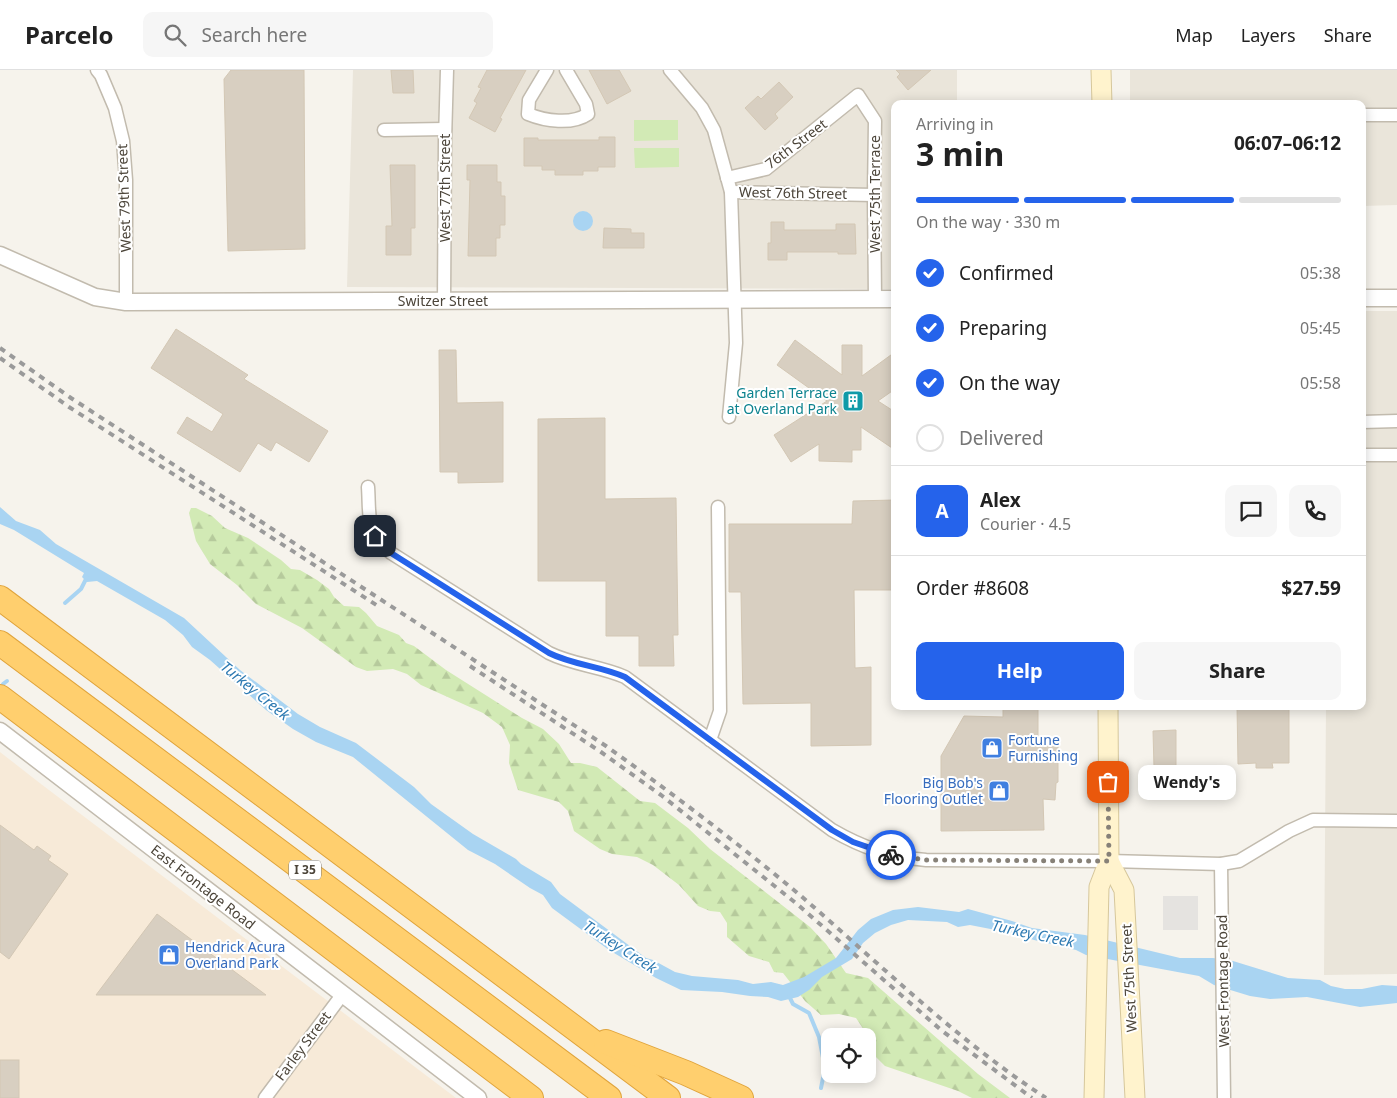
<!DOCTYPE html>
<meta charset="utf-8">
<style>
:root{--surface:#fff;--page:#f6f6f6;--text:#222;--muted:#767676;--line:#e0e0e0;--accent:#2563eb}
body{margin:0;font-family:"Noto Sans",sans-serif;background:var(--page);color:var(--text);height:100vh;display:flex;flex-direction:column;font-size:19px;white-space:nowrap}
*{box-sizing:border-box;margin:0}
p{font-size:16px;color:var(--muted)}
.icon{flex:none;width:28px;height:28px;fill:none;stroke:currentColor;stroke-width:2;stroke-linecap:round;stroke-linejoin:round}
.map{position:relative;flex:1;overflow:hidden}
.sheet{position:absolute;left:891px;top:30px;width:475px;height:610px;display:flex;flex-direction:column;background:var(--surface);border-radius:10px;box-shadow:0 2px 12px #0003}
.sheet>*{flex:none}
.buttons{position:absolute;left:821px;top:958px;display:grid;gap:10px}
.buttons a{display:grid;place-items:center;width:55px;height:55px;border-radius:10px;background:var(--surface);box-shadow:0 2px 12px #0003;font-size:25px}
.pin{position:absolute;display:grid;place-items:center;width:42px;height:42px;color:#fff;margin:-21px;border-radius:10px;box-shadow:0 2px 8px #0006}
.courier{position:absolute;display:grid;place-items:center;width:50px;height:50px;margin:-25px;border:4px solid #2563eb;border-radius:50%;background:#fff;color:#222;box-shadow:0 1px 6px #0007}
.bubble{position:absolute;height:35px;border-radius:10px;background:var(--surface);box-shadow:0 2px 12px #0003;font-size:16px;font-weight:700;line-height:35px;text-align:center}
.head em{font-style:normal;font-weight:700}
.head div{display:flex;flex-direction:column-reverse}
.head{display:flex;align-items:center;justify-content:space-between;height:85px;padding:0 25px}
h1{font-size:32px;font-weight:700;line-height:38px}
.bar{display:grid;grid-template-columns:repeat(4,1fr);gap:8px 5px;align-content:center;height:60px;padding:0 25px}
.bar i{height:6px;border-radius:4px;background:var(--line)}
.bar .current{background:var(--accent)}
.bar p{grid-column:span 4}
.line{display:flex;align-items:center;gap:12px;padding:0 25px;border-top:1px solid var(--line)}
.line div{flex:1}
.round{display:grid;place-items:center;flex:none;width:52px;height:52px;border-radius:10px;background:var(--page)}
ol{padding:0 25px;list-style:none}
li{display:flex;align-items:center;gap:15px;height:55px}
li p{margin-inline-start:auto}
li .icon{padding:5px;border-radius:50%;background:var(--accent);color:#fff;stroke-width:4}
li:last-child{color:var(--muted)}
li i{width:28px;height:28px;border:2px solid var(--line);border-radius:50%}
.primary-button{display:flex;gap:10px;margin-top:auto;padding:10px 25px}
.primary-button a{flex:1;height:58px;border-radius:10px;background:var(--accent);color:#fff;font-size:20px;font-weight:700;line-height:58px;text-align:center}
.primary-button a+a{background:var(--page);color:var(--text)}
header{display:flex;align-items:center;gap:30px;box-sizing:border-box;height:70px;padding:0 25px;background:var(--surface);border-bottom:1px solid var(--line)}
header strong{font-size:24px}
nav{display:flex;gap:28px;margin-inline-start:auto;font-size:18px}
.search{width:350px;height:45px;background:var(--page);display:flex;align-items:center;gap:12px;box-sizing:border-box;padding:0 18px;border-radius:10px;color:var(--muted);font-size:19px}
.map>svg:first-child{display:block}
.residential{fill:#eae5da}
.commercial{fill:#f7ead8}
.forest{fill:url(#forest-firs)}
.pitch{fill:#d2eab5}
.parking{fill:#e5e3e0}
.water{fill:#a9d4f2}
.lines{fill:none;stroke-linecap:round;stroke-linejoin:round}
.stream{stroke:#a9d4f2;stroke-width:4}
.building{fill:#d8cfc1;stroke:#d3c7b4}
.minor-casing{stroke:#c2bbae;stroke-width:15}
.tertiary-casing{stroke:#c2bbae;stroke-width:19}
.secondary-casing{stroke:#d6c79b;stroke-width:21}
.motorway-casing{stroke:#e0a43c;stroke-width:26}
.minor{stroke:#fff;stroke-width:12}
.tertiary{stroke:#fff;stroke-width:16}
.secondary{stroke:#fff3cd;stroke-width:19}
.motorway{stroke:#ffcf6e;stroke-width:24}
.rail{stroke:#9a9a9a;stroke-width:4;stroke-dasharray:6 6;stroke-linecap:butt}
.done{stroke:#878178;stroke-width:5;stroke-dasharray:0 9}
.route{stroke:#2563eb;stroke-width:6}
.labels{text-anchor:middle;stroke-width:4;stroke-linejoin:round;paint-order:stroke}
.shield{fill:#fff;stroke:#817c74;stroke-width:1}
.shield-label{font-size:12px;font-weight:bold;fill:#4b4439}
.street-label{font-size:14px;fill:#4b4439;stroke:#fff}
.culture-label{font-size:14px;fill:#0d838f;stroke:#fff;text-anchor:end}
.shop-label{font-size:14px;fill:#366cbe;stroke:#fff;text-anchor:start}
.water-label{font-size:15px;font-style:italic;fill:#2e7ab2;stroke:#fff}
</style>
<header>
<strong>Parcelo</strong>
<div class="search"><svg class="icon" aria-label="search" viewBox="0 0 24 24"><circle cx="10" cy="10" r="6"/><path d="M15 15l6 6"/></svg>Search here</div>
<nav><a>Map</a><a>Layers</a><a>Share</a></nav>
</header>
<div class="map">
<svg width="1397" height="1028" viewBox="0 0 1397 1028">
<defs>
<pattern id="forest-firs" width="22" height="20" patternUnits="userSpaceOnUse" patternTransform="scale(1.25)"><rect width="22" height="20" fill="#d2eab5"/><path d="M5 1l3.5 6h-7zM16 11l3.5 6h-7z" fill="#b6ca9c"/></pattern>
</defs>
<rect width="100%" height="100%" fill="#f6f3ec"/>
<!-- residential -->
<g class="residential">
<path d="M353 0H957V34H895V219L347 217Z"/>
<path d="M1130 0H1397V135L1363 136 1362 34H1130Z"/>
<path d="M1363 241H1397V904L1324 905 1326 636H1362Z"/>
</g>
<!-- commercial -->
<path class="commercial" d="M0 682 41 714 456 1028H0Z"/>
<!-- forest -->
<path class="forest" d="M191 438H196L212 446 225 458 248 468 281 490 291 499 300 500 317 510 329 519 334 527 344 536 359 537 366 543 377 556 399 565 406 573 414 576 446 600 522 648 543 659 559 674 571 693H580L597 697 640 731 655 733 688 758 710 779 810 857 826 874 846 903 868 908 978 1004 1010 1028H972L958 1021 885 996 875 986 868 966 856 948 839 944 821 945 805 931 783 903 774 902 769 892 749 886 727 867V853L720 842 710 841 698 836 679 815 653 795 637 787 612 784 600 779 574 761 568 741 559 732 518 720 509 693 510 675 502 657 483 643 421 615 407 604 393 599 367 601 356 597 302 558 256 534 237 515 210 494 196 471 189 443Z"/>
<!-- pitch -->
<g class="pitch">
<path d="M634 50H678V70L634 71Z"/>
<path d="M634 78H679V97L635 98Z"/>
</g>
<!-- parking -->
<rect class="parking" x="1163" y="826" width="35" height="34"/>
<!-- water -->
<g class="water">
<circle cx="583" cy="151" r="10"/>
<path d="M0 437 16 451 40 460 56 474 184 548 240 600 298 644 320 657 356 673 414 717 431 734 473 764 516 789 521 794 551 812 560 824 646 888 653 890 675 902 692 906 738 910 753 914 771 912 783 915 804 907 836 888 858 860 871 849 893 840 918 837 959 842 968 839 1012 851 1032 858 1085 865 1180 888H1213L1233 891 1288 908 1320 910 1331 916 1345 919H1362L1382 915 1397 916V933L1360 937 1307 927 1270 929 1250 926 1214 915 1199 906 1086 885 1076 880 1034 870 1011 863 970 855 958 857 947 852 908 850 891 855 875 863 863 873 852 889 822 907 809 920 798 927 781 931 768 927 750 926 722 922 681 920 656 908 609 880 552 838 543 825 530 818 495 794 468 780 353 687 316 672 293 659 266 640 210 590 192 577 183 565 165 550 97 511 87 512 82 507 84 503 14 460 0 454Z"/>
</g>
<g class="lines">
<!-- stream -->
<g class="stream">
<path d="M65 533 81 519 87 507"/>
<path d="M3 614 7 611"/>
<path d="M789 926 793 934 809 943 819 967 825 998 821 1018"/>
</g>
</g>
<!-- building -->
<g class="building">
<path d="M231 0H304L305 179 228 181 224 9Z"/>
<path d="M391 0H413L414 23H393Z"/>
<path d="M487 0H526L500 48 502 49 495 62 469 48 477 33 474 31 481 18 478 17Z"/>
<path d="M589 0H619L631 21 607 34Z"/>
<path d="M896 0H931L908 20 897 7 900 4Z"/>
<path d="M779 12 793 27 775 44 778 48 765 60 745 38 758 26 761 29Z"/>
<path d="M599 67H615V97H598V101H583V105H555V100H542V96H524V68H538V70H599Z"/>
<path d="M390 95H415V158H411V185H386V156H392Z"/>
<path d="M467 95H497V112H501V126H505V155H500V168H496V186H468L470 110H467Z"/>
<path d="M771 152H784V160H836V154H855L856 184H838V182H787V190H768V173H771Z"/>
<path d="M604 158 631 159V163H644V178H603Z"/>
<path d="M176 259 248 305 244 309 328 361 309 392 276 372 271 381 258 373 240 402 177 363 187 347 212 362 223 344 151 298Z"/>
<path d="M795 270 842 305V275H862V306L895 282V319L878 331 895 342V380L861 357V380H852V392L819 391V374L791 392 774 365 827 331 777 295Z"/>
<path d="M439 280H456L457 333 503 332V412L458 413V402H440Z"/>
<path d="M605 348V429L676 428 678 565H673L674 596H639V566H606V511H538V349Z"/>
<path d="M895 430V520H854L855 598 871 597V675L811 676V633L743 634 741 522H729V454H852L853 431Z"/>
<path d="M1003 636H1038V671H1058V712L1056 713 1055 730 1043 729 1044 760 941 761V686L964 646 1003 647Z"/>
<path d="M1237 636H1289V693H1272L1273 698H1256V693L1238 694Z"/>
<path d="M1176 660V710H1158L1157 697H1154L1153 661Z"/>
<path d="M0 755 34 780 37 776 51 786 48 790 68 804 9 889 0 882Z"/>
<path d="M157 844 266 925H96Z"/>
<rect x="0" y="990" width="19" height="38"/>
</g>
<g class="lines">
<!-- minor casing -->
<g class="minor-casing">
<g id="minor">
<path d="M97 0 101 5 115 38 123 71 126 110V232"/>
<path d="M547 0 529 30 528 44C545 51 572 55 588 44L586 34 566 0"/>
<path d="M670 0 702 38 714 60 731 122 736 273 729 347"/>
<path d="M1362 45H1397"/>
<path d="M384 60 445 59"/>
<path d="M727 108 766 99 858 25 875 51 874 125 875 229"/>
<path d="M731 122 874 125"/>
<path d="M444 232 445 70 447 0"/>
<path d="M1362 352 1397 351"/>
<path d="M1362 385H1397"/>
<path d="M368 417C370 445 365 464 391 483L549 583C573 595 600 596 625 607L832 760C863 778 890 787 926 790L1109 791 1221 794 1239 791 1289 761 1313 750 1397 751"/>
<path d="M710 670 720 641 718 437"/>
<path d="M1221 794 1224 1028"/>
<path d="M265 1028 342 925"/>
</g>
</g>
<!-- tertiary casing -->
<g class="tertiary-casing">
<g id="tertiary">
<path d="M0 185 95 227 126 232 895 229"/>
<path d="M1362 228H1397"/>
<path d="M0 661 478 1028"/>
</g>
</g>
<!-- secondary casing -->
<g class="secondary-casing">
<g id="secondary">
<path d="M1101 0 1102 34"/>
<path d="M1109 791 1124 820 1135 1028"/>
<path d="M1094 1028 1099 817 1109 791 1108 636"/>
</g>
</g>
<!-- motorway casing -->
<g class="motorway-casing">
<g id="motorway">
<path d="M0 528 668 1028"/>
<path d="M0 573 609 1028"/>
<path d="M0 627 531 1028"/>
<path d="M606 972 686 1003 741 1028"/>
</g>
</g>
<!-- minor -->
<use href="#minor" class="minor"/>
<!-- tertiary -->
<use href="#tertiary" class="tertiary"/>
<!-- secondary -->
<use href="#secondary" class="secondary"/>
<!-- motorway -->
<use href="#motorway" class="motorway"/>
<!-- rail -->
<g class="rail">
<path d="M0 278 71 328 606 676C673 724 738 773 801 826 881 895 957 970 1046 1028"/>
<path d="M0 288 69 337 378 536"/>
<path d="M470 596 601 682 661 725 797 834 941 960 1032 1028"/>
</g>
</g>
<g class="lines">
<!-- done -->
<path class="done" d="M891 785 926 790 1109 791 1108 712"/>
<!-- route -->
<path class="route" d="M375 466 381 475 391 483 549 583C573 595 600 596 625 607L832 760 853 772 891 785"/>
</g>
<!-- icons -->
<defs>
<g id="building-square" transform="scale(1.125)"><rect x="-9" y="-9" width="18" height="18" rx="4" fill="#0f9aa8" stroke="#fff"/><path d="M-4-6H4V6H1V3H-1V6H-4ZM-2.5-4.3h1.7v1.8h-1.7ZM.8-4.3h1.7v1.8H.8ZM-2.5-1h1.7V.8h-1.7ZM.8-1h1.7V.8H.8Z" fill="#fff"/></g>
<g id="shop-square" transform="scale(1.125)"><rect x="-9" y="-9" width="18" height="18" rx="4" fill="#3f7fe0" stroke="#fff"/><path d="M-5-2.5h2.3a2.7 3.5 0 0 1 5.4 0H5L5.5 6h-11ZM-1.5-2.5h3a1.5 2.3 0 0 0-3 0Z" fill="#fff"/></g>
</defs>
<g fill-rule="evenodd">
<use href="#building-square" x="853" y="331"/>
<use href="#shop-square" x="992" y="678"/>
<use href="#shop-square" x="999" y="721"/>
<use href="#shop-square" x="169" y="885"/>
</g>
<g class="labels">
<!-- shield labels -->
<rect class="shield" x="289" y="790.5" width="32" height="19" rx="4"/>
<g class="shield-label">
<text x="305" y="804">I 35</text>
</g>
<!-- street labels -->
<g class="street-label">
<text transform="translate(796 74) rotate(-37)" y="5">76th Street</text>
<text transform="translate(445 118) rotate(-90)" y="5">West 77th Street</text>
<text transform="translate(793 123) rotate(1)" y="5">West 76th Street</text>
<text transform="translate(875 124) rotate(-90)" y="5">West 75th Terrace</text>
<text transform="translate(124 128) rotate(-92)" y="5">West 79th Street</text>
<text x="443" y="236">Switzer Street</text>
<text transform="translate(203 817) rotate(38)" y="5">East Frontage Road</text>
<text transform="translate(1129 908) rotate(-93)" y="5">West 75th Street</text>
<text transform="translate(1223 911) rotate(-91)" y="5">West Frontage Road</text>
<text transform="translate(303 976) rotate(-53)" y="5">Farley Street</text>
</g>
<!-- culture labels -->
<g class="culture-label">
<text x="837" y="328">Garden Terrace<tspan x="837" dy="16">at Overland Park</tspan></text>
</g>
<!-- shop labels -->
<g class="shop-label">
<text x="1008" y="675">Fortune<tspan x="1008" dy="16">Furnishing</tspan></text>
<text x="983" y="718" text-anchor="end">Big Bob's<tspan x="983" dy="16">Flooring Outlet</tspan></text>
<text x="185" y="882">Hendrick Acura<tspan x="185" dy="16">Overland Park</tspan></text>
</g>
<!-- water labels -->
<g class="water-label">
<text transform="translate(255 621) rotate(39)" y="5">Turkey Creek</text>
<text transform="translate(1033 864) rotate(12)" y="5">Turkey Creek</text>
<text transform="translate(620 877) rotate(33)" y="5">Turkey Creek</text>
</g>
</g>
</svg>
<div class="buttons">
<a><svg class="icon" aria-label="locate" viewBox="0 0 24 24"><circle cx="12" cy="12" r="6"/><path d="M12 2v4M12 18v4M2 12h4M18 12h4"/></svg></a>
</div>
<div class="pin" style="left:1108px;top:712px;background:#ea580c"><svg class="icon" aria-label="bag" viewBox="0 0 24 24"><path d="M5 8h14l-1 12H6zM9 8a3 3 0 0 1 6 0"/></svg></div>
<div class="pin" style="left:375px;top:466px;background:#1f2937"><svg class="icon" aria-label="home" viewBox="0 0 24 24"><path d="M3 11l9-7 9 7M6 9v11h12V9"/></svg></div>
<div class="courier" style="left:891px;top:785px"><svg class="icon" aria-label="bike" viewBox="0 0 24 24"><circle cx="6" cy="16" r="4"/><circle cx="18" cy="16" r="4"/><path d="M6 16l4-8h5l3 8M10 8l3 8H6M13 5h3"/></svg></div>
<div class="bubble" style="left:1138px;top:695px;width:98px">Wendy's</div>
<section class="sheet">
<div class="head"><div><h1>3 min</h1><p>Arriving in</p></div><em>06:07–06:12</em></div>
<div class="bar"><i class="current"></i><i class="current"></i><i class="current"></i><i></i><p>On the way · 330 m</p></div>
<ol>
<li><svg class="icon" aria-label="check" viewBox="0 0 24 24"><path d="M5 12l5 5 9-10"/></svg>Confirmed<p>05:38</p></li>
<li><svg class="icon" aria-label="check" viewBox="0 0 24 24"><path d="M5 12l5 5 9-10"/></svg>Preparing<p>05:45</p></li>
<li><svg class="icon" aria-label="check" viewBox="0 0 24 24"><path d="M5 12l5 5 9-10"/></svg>On the way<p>05:58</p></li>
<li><i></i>Delivered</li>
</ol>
<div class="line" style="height:90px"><b class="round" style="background:var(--accent);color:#fff">A</b><div><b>Alex</b><p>Courier · 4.5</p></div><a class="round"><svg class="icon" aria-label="chat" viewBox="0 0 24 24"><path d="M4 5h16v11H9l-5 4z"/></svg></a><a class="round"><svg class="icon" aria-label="phone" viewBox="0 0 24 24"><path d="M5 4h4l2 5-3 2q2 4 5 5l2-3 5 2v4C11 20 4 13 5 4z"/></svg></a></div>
<div class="line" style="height:65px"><div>Order #8608</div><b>$27.59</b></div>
<div class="primary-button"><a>Help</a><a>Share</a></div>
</section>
</div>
